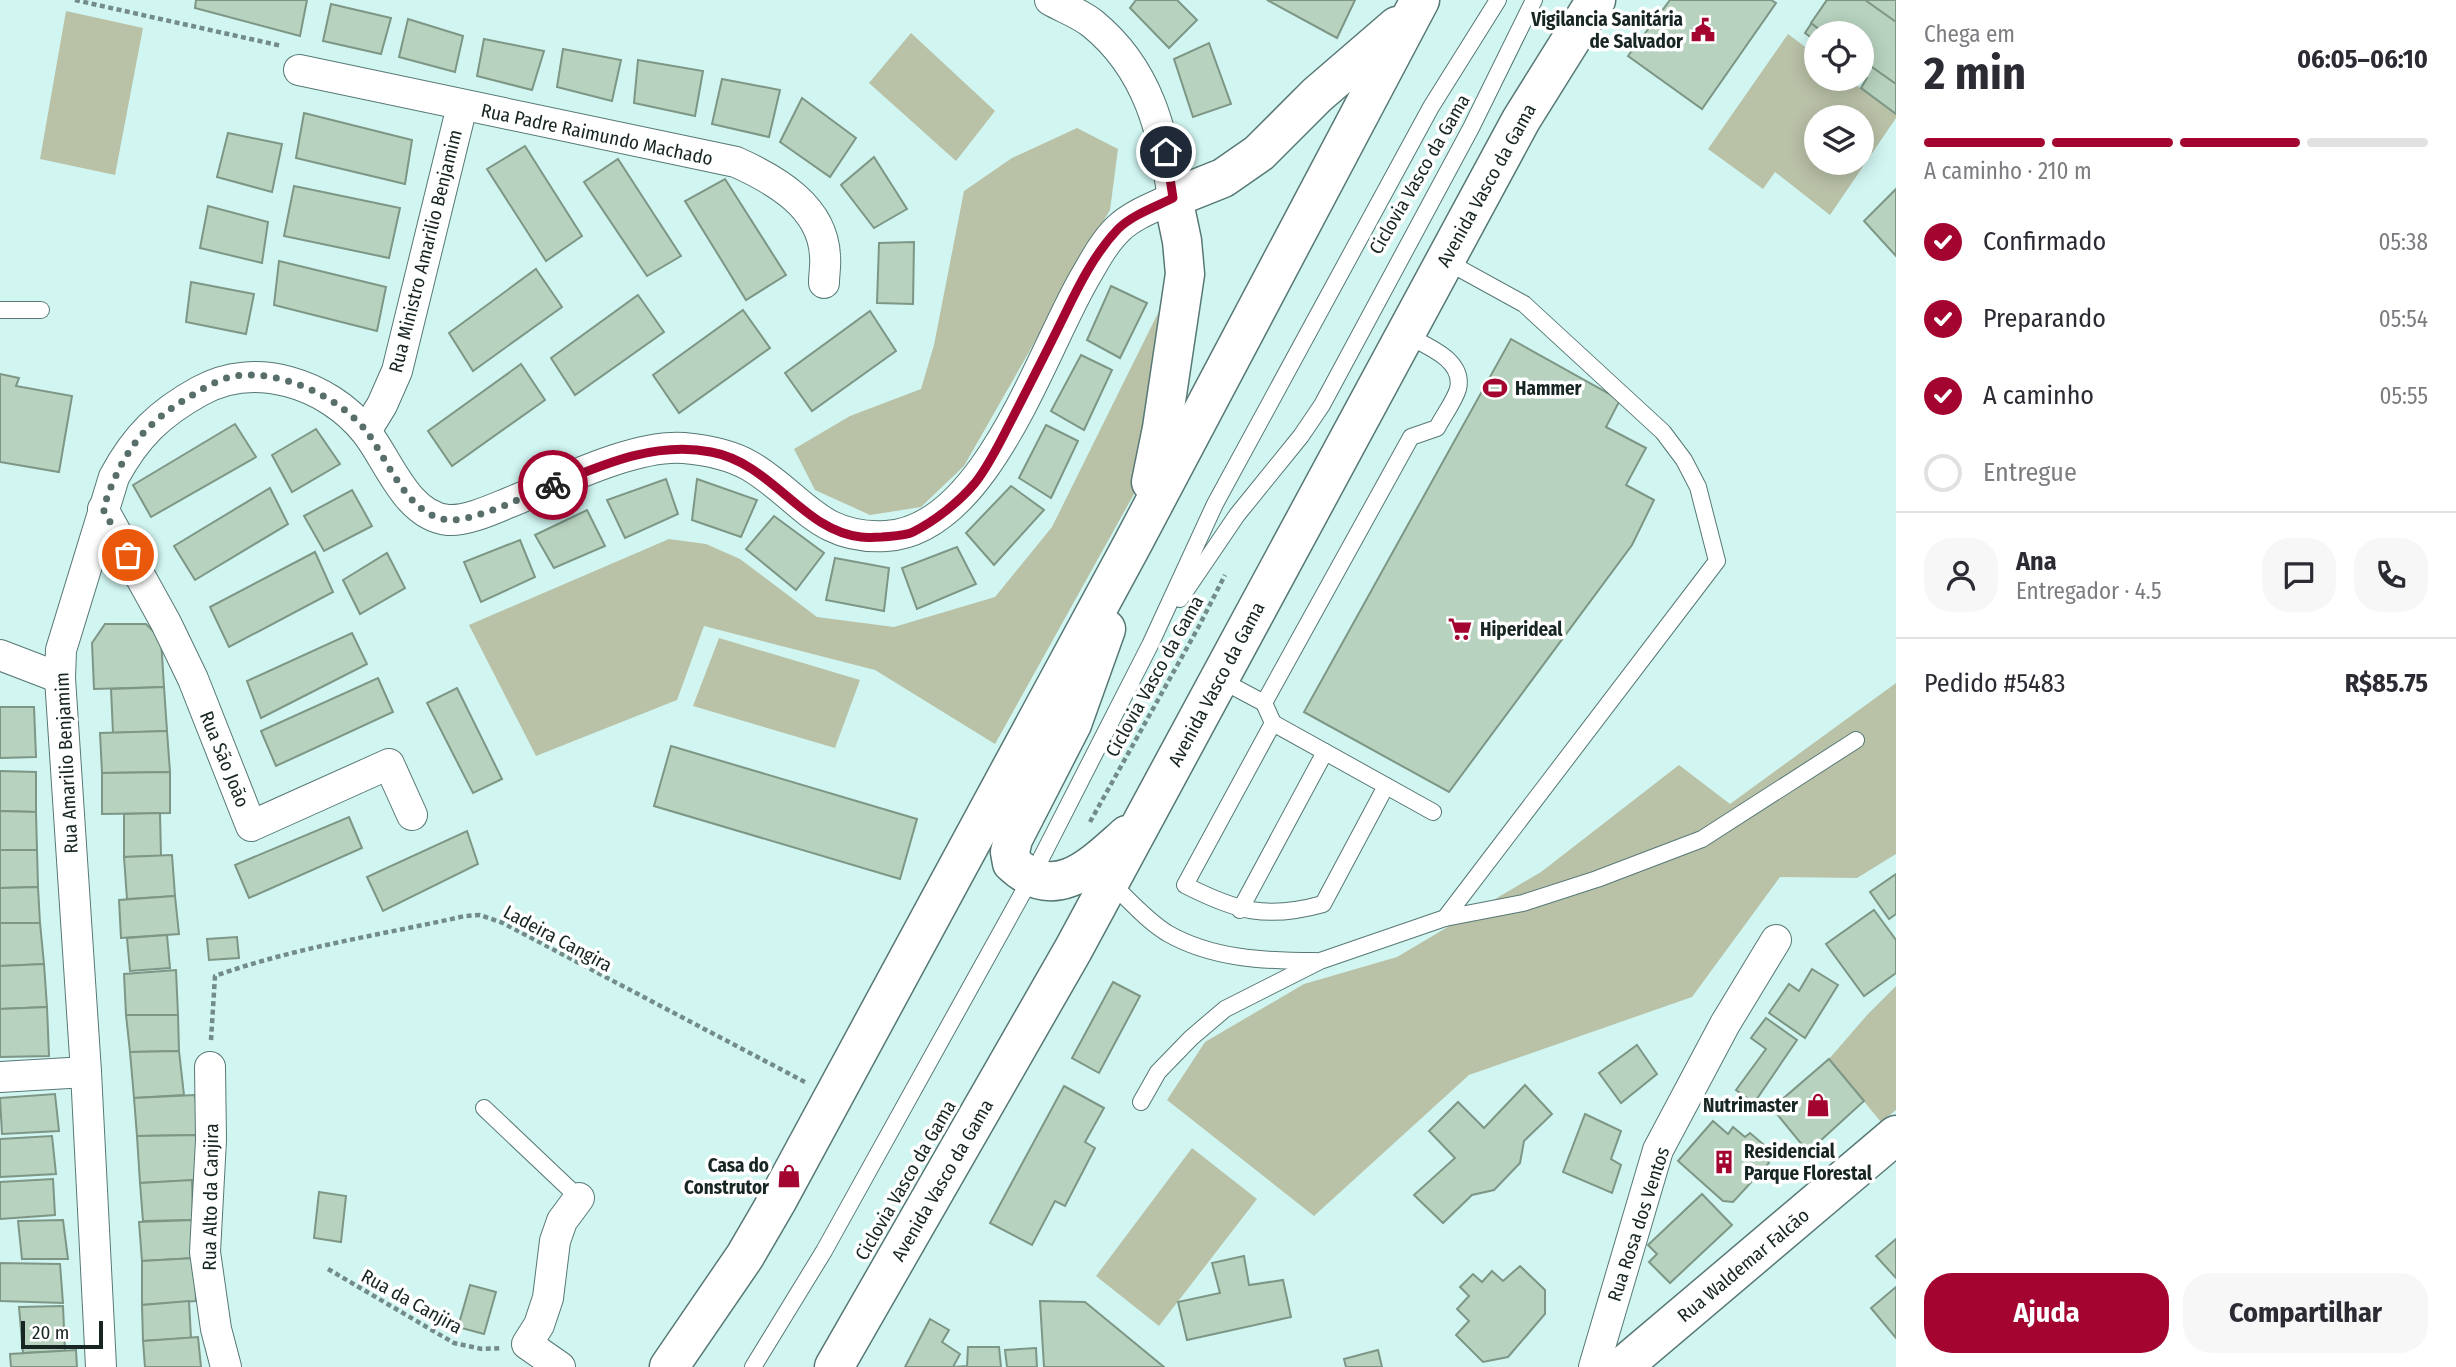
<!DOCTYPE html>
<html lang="pt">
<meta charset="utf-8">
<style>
:root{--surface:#fff;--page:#f7f7f7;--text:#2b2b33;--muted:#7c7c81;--line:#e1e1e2;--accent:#a30530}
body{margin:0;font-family:"Fira Sans Condensed",sans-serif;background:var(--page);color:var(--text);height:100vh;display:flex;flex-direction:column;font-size:26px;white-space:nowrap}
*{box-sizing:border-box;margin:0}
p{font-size:23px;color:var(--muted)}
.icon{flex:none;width:38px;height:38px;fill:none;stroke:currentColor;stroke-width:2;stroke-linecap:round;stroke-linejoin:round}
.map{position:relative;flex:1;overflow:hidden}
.sheet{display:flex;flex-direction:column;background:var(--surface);width:560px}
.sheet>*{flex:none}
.controls{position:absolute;left:1804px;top:21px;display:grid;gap:14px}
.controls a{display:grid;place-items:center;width:70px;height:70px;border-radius:50%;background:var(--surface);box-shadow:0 4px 18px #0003;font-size:35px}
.scale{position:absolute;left:21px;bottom:18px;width:82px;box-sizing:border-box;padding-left:7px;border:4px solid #172523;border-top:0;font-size:19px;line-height:24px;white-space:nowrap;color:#172523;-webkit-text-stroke:5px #fff;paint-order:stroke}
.pin{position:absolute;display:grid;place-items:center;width:60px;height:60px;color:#fff;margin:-30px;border:4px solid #fff;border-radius:50%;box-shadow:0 2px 7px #0007}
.courier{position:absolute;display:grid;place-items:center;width:70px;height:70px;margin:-35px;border:5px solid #a30530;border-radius:50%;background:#fff;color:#222;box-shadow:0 2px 9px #0007}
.head em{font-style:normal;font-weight:700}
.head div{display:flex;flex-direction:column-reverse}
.head{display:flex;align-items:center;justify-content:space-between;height:119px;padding:0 28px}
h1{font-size:46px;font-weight:700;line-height:52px}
.bar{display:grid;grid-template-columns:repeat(4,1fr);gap:10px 7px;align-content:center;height:84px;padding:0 28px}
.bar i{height:9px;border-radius:5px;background:var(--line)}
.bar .active{background:var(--accent)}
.bar p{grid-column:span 4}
.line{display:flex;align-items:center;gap:18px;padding:0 28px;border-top:2px solid var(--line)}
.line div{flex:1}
.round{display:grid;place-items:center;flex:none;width:74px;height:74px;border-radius:28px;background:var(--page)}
ol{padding:0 28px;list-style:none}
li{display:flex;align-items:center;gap:21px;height:77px}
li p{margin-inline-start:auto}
li .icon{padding:7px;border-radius:50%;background:var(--accent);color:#fff;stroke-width:4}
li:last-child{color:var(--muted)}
li i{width:38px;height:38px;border:4px solid var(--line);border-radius:50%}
.cta{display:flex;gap:14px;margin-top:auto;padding:14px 28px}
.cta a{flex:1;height:80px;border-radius:28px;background:var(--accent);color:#fff;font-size:28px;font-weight:700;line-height:80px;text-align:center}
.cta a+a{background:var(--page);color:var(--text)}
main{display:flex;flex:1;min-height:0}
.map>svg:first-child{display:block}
.green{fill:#b9c1a7;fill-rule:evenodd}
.building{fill:#b7d2bf;stroke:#7d9685;stroke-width:2}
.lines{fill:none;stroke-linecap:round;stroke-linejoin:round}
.lane-casing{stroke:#577875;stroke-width:18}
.street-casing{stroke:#577875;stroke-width:32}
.secondary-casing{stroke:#577875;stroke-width:41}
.primary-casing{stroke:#577875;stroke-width:41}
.path{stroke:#738c89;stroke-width:4.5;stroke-dasharray:5 3.5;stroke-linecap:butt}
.lane{stroke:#fff;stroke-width:16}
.street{stroke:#fff;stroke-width:30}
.secondary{stroke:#fff;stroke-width:38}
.primary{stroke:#fff;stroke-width:38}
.done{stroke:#586e6b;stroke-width:7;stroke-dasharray:0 12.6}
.route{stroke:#a30530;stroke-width:9}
.labels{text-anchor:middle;stroke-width:7;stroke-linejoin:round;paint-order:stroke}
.poi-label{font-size:19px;font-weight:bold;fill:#172523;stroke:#fff;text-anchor:end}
.street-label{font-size:19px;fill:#172523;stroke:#fff}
</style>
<main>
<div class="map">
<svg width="1896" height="1367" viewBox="0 0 1896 1367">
<rect width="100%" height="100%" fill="#d1f6f2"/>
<!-- green -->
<g class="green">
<path d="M66 11 143 28 115 175 40 159Z"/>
<path d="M911 33 995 111 956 161 869 83Z"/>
<path d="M1788 34 1816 55V79H1848L1896 114V118L1830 215 1775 172 1763 189 1708 149ZM1816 117H1862V163H1816Z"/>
<path d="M1077 128 1118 149 1110 210 964 466 921 507 870 515 815 490 794 449 850 416 921 389 934 345 964 191 1012 158Z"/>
<path d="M1159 311 1134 494 995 744 875 670 704 626 677 700 536 756 469 625 669 539 706 544 740 559 817 617 894 627 995 597 1052 527Z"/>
<path d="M719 638 860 680 835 748 693 706Z"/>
<path d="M1896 683V854L1857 878 1780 877 1692 997 1469 1075 1314 1216 1167 1100 1205 1042 1304 984 1397 957 1541 872 1679 765 1730 804Z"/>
<path d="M1896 986V1110L1881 1122 1829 1059 1868 1014Z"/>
<path d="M1192 1148 1257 1199 1159 1326 1096 1276Z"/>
</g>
<!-- building -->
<g class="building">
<path d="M196 0H307L300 36 195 8Z"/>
<path d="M1136 0H1177L1197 20 1169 48 1130 8Z"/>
<path d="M1267 0H1355L1337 38Z"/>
<path d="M1670 0H1771L1776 3 1702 109 1628 56Z"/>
<path d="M1827 0H1896V114L1861 88 1867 78 1862 74V33H1816V41L1805 33Z"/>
<path d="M1827 0H1865L1896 22V84L1862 60V33H1824L1811 23Z"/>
<path d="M331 4 391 18 381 54 323 41Z"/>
<path d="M408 19 463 36 455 72 399 57Z"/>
<path d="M484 39 544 51 532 90 477 76Z"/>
<path d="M1209 43 1231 104 1193 117 1174 59Z"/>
<path d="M563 49 621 60 612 101 557 87Z"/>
<path d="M638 60 703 71 695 116 634 103Z"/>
<path d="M722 79 780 90 769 137 712 124Z"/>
<path d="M802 98 856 138 830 177 780 142Z"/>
<path d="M304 113 412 140 405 184 296 158Z"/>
<path d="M228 133 282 144 272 192 217 177Z"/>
<path d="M525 146 582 236 546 261 487 169Z"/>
<path d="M874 157 907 209 874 228 841 185Z"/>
<path d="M618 159 681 256 647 276 584 182Z"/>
<path d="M725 179 786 275 746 300 685 201Z"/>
<path d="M294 186 400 208 389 258 284 236Z"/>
<path d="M1896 189V256L1864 221Z"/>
<path d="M208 206 268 222 262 263 200 248Z"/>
<path d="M914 242 913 304 877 303 879 243Z"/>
<path d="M279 261 386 287 377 331 274 305Z"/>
<path d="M536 269 562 307 473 371 449 333Z"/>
<path d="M191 282 254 294 246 334 186 322Z"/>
<path d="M1111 286 1147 303 1120 358 1087 340Z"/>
<path d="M638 295 664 332 575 395 551 358Z"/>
<path d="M743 310 770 348 679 413 653 375Z"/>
<path d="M870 311 896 351 812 411 785 373Z"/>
<path d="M1511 339 1620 400 1606 427 1646 448 1626 485 1654 500 1632 545 1449 792 1304 712Z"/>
<path d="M1081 355 1112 370 1084 430 1051 411Z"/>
<path d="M521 364 545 400 452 466 428 431Z"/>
<path d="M0 374 19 378 16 386 72 396 59 472 0 462Z"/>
<path d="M235 424 256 457 151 517 133 485Z"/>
<path d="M1046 425 1078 441 1051 498 1019 478Z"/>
<path d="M316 429 340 464 292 492 272 455Z"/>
<path d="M666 479 678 514 625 538 607 500Z"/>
<path d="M697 479 757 500 741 537 692 520Z"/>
<path d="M1011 486 1044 510 994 565 966 533Z"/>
<path d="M270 488 288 524 195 580 174 546Z"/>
<path d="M352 490 372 526 324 551 304 516Z"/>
<path d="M587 510 605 546 554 568 535 535Z"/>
<path d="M774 516 824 553 796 590 746 549Z"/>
<path d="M520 540 535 577 481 602 464 562Z"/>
<path d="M957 547 976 584 917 609 902 568Z"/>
<path d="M315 552 333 592 229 647 210 607Z"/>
<path d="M387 553 405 588 360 614 343 580Z"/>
<path d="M835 558 889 568 884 611 826 600Z"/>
<path d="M105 624H146L161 639 164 687 94 689 92 643Z"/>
<path d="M352 633 367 664 261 718 247 681Z"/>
<path d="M378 678 393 712 276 766 261 731Z"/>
<path d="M164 687 167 731 113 733 111 689Z"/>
<path d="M457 688 502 779 473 793 427 703Z"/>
<path d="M0 707H34L36 757 0 758Z"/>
<path d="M167 731 170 772 102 773 100 733Z"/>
<path d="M671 746 917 819 900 879 654 806Z"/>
<path d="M0 771 36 772V812L0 811Z"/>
<path d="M170 772V813L102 814V773Z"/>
<path d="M0 811 36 812 37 850H0Z"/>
<path d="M160 813 161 856 124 857V814Z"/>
<path d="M349 817 362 848 249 898 235 865Z"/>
<path d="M467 831 478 864 383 911 367 877Z"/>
<path d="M0 850H37L38 887 0 888Z"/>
<path d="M172 855 175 896 127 899 124 857Z"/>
<path d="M1896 874V914L1889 919 1870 892Z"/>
<path d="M38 887 40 923H0V888Z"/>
<path d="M175 896 179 934 121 938 119 900Z"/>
<path d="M1874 910 1896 940V973L1864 996 1826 944Z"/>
<path d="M0 923H40L44 964 0 966Z"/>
<path d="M167 935 170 968 130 971 127 938Z"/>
<path d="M237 937 239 958 209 960 207 939Z"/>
<path d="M44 964 47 1007 0 1009V966Z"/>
<path d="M1812 969 1838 985 1805 1038 1769 1013 1789 984 1799 991Z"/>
<path d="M176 970 178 1015H126L124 974Z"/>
<path d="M1113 982 1140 996 1099 1073 1072 1058Z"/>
<path d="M47 1007 49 1056 0 1057V1009Z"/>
<path d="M126 1015H178L179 1051 130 1052Z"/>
<path d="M1766 1018 1797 1040 1754 1103 1736 1090 1766 1049 1751 1038Z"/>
<path d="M1637 1045 1657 1074 1621 1103 1599 1073Z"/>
<path d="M179 1051 184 1095 134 1098 130 1052Z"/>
<path d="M1829 1059 1864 1101 1808 1152 1772 1108Z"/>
<path d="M1525 1085 1552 1114 1524 1141 1520 1163 1494 1190 1472 1195 1443 1223 1414 1195 1455 1158 1429 1131 1458 1102 1484 1128Z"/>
<path d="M1064 1086 1104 1108 1085 1142 1095 1148 1065 1206 1055 1201 1032 1245 990 1223Z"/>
<path d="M55 1094 59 1131 2 1134 0 1098Z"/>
<path d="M195 1095 200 1135 137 1136 134 1098Z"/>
<path d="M1585 1114 1621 1131 1611 1159 1621 1165 1612 1193 1563 1172Z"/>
<path d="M1713 1121 1728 1134 1733 1127 1745 1137 1750 1133 1769 1149 1764 1155 1769 1163 1733 1202 1723 1201 1678 1161Z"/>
<path d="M200 1135 201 1180 140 1183 137 1136Z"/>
<path d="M52 1136 56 1174 0 1177V1139Z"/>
<path d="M53 1179 55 1215 0 1219V1182Z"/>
<path d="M192 1180 193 1220 143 1221 140 1183Z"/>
<path d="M319 1192 346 1196 341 1242 314 1238Z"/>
<path d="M1702 1194 1732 1225 1670 1283 1649 1262 1657 1254 1648 1245Z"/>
<path d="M63 1220 68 1259H22L18 1221Z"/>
<path d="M193 1220 195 1258 142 1261 139 1222Z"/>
<path d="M1896 1239V1278L1876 1256Z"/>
<path d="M1244 1256 1249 1285 1283 1280 1291 1317 1187 1340 1178 1302 1220 1293 1212 1263Z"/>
<path d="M195 1258 196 1301 142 1305V1261Z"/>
<path d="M0 1263 60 1264 63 1303 0 1301Z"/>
<path d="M1520 1266 1545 1290V1314L1508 1357 1483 1362 1456 1335 1469 1321 1457 1309 1469 1296 1460 1287 1473 1274 1482 1282 1492 1271 1503 1281Z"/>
<path d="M470 1285 496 1292 484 1334 458 1327Z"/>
<path d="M1896 1287V1338L1871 1308Z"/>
<path d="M189 1301 191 1338 143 1341 142 1305Z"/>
<path d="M1040 1301 1085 1302 1164 1367H1044Z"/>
<path d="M63 1306 65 1351 23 1353 19 1307Z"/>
<path d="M930 1319 949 1330 942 1342 960 1354 953 1367H905Z"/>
<path d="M198 1337 201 1367H145L143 1341Z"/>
<path d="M968 1347H999L1001 1367H953L967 1366Z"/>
<path d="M1036 1348 1037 1367H1007L1005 1350Z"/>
<path d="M76 1350 77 1367H11L10 1354Z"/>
<path d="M1378 1350 1382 1367H1346L1344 1359Z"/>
</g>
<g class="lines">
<!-- lane casing -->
<g class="lane-casing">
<g id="lane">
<path d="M0 310H41"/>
<path d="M1180 599 1237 515 1301 436 1322 405 1471 128 1534 0"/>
<path d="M1219 679 1264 703 1411 437 1437 428C1443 416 1454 402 1458 389 1465 359 1424 345 1404 334"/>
<path d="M1264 703 1273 723 1185 885C1236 911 1266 920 1323 904L1386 786"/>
<path d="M1273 723 1433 812"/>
<path d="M1110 882C1128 899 1146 920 1167 933 1212 959 1265 961 1315 961"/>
<path d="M1240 910 1325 752"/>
<path d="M1445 918 1523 903 1597 879 1702 839 1856 740"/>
<path d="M1141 1102 1158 1072 1191 1038 1225 1009 1320 961 1445 918 1717 561 1698 487 1684 460 1663 432 1524 304 1444 260"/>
<path d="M484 1108 579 1198"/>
<path d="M753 1367 824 1251 1031 878 1150 645 1215 504 1431 107 1498 0"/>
</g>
</g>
<!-- street casing -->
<g class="street-casing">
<g id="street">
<path d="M299 70 736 162C776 180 823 207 825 256 826 265 824 274 824 283"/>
<path d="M366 431 382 405 397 371 462 106"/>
<path d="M103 509 166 623 193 679 251 826 389 764 412 815"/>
<path d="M0 655 60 678"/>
<path d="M210 1067 211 1140 205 1252 216 1329 226 1367"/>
<path d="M0 1077 86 1072"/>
<path d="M101 1367 86 1072 60 678 61 650 114 477C136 436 160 413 200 391 255 360 328 384 366 432 388 459 406 516 448 520 467 521 491 510 508 503 556 484 633 444 684 448 706 450 731 455 750 466 802 497 818 540 886 536 985 531 1041 353 1084 279 1094 262 1104 242 1119 228 1134 214 1155 207 1173 198 1163 131 1148 69 1093 24 1081 14 1064 8 1050 0"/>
<path d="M560 1367 527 1344 539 1325 548 1298 555 1241 562 1221 579 1198"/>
<path d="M1594 1367 1658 1150 1725 1024 1776 940"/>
</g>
</g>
<!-- secondary casing -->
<g class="secondary-casing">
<path id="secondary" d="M1622 1367 1896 1135"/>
</g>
<!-- primary casing -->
<g class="primary-casing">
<g id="primary">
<path d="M1151 482 1162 428 1185 274 1182 241 1173 198 1223 178 1259 153 1317 95 1397 26"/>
<path d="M1106 629 1072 724 1013 839 1010 852 1012 863C1056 905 1093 865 1127 835"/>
<path d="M669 1367 745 1256 777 1201 1133 543 1420 0"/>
<path d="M834 1367 1073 950 1521 120 1596 0"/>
</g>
</g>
<!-- path -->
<g class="path">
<path d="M75 0 282 46"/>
<path d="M1090 822 1198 628 1225 575"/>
<path d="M211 1040 215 976C296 947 381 935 465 916L480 915 503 923 805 1082"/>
<path d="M328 1269 454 1343 482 1349 502 1348"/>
</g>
<!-- lane -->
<use href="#lane" class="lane"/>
<!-- street -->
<use href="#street" class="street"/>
<!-- secondary -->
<use href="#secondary" class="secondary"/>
<!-- primary -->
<use href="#primary" class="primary"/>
</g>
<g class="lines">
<!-- done -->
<path class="done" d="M128 555 103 509C122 452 143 423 196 393 207 386 222 378 235 376 280 369 340 397 367 432 388 460 407 515 448 520 473 522 528 495 553 485"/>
<!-- route -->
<path class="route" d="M553 485C604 464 656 441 711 452 772 463 803 531 861 537 868 538 875 537 882 537 892 536 905 536 913 532 935 521 959 502 975 483 990 464 1001 440 1012 419 1030 384 1048 349 1065 314 1079 285 1095 253 1118 229 1132 215 1155 207 1173 198L1166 152"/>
</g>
<!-- icons -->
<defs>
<g id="civic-bare" transform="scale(1.89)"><path d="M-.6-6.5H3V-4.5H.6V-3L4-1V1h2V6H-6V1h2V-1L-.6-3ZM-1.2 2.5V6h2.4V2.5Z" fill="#a30530" stroke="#fff" stroke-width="2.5" paint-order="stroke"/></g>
<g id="stadium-bare" transform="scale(1.89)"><path d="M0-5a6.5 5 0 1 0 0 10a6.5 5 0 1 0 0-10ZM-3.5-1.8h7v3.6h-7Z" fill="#a30530" stroke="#fff" stroke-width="2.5" paint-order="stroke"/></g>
<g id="supermarket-bare" transform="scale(1.89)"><path d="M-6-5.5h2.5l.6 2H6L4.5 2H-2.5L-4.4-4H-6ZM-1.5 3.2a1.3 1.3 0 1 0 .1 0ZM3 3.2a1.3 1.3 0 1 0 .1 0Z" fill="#a30530" stroke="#fff" stroke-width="2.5" paint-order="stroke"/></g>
<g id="shop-bare" transform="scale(1.89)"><path d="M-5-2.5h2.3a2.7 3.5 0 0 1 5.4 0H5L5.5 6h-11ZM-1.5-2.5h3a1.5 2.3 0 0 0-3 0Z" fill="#a30530" stroke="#fff" stroke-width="2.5" paint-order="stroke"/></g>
<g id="building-bare" transform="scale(1.89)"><path d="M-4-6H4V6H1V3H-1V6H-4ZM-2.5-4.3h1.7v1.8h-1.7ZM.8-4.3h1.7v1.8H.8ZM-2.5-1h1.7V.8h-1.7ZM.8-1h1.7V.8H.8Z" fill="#a30530" stroke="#fff" stroke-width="2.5" paint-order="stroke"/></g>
</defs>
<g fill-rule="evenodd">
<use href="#civic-bare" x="1703" y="30"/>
<use href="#stadium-bare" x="1495" y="388"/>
<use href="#supermarket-bare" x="1460" y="629"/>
<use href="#shop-bare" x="1818" y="1105"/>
<use href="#building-bare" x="1724" y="1162"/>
<use href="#shop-bare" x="789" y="1176"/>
</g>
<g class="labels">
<!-- poi labels -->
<g class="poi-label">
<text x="1683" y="26">Vigilancia Sanitária<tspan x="1683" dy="22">de Salvador</tspan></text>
<text x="1515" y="395" text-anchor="start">Hammer</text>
<text x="1480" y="636" text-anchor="start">Hiperideal</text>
<text x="1798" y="1112">Nutrimaster</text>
<text x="1744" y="1158" text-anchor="start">Residencial<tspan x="1744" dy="22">Parque Florestal</tspan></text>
<text x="769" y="1172">Casa do<tspan x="769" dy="22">Construtor</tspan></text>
</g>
<!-- street labels -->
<g class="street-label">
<text transform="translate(597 134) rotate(12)" y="7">Rua Padre Raimundo Machado</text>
<text transform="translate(1419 174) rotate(-60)" y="7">Ciclovia Vasco da Gama</text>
<text transform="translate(1486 185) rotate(-61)" y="7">Avenida Vasco da Gama</text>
<text transform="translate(425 251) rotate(-76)" y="7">Rua Ministro Amarilio Benjamim</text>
<text transform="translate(1154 676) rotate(-61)" y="7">Ciclovia Vasco da Gama</text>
<text transform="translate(1216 684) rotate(-62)" y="7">Avenida Vasco da Gama</text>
<text transform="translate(225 759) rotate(68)" y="7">Rua São João</text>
<text transform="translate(66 763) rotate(-93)" y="7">Rua Amarilio Benjamim</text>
<text transform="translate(558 938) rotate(28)" y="7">Ladeira Cangira</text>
<text transform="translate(905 1180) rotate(-60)" y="7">Ciclovia Vasco da Gama</text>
<text transform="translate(942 1180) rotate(-60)" y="7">Avenida Vasco da Gama</text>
<text transform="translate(210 1197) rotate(-89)" y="7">Rua Alto da Canjira</text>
<text transform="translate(1638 1224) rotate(-72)" y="7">Rua Rosa dos Ventos</text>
<text transform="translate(1743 1265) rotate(-40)" y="7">Rua Waldemar Falcão</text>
<text transform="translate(412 1301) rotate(29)" y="7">Rua da Canjira</text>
</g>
</g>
</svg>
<div class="controls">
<a><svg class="icon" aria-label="locate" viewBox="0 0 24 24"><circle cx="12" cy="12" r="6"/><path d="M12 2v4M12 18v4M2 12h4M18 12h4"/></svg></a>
<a><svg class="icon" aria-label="layers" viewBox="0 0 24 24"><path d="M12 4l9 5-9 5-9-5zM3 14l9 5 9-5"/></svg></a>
</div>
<div class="scale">20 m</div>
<div class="pin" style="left:128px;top:555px;background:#ea580c"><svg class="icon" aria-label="bag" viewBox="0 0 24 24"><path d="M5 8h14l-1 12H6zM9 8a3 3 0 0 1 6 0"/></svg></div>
<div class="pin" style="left:1166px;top:152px;background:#1f2937"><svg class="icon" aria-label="home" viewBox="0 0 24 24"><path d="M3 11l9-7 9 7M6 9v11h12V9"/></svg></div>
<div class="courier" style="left:553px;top:485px"><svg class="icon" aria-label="bike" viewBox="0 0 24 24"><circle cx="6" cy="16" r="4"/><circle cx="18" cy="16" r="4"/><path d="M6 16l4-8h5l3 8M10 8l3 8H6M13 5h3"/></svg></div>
</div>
<section class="sheet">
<div class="head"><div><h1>2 min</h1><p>Chega em</p></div><em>06:05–06:10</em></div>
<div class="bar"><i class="active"></i><i class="active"></i><i class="active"></i><i></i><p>A caminho · 210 m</p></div>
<ol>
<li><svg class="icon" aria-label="check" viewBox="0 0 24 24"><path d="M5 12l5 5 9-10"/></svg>Confirmado<p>05:38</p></li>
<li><svg class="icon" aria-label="check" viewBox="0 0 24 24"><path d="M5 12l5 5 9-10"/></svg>Preparando<p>05:54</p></li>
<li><svg class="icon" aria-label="check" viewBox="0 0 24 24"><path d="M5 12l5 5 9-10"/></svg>A caminho<p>05:55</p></li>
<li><i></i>Entregue</li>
</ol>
<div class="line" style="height:126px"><a class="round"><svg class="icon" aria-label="person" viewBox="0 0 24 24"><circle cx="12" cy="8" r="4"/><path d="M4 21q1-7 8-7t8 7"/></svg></a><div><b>Ana</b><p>Entregador · 4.5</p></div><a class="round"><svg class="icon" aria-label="chat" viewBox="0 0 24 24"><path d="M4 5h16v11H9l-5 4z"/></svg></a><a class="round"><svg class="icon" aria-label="phone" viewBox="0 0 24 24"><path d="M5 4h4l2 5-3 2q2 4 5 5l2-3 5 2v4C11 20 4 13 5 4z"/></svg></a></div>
<div class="line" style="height:91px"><div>Pedido #5483</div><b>R$85.75</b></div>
<div class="cta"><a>Ajuda</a><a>Compartilhar</a></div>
</section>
</main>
